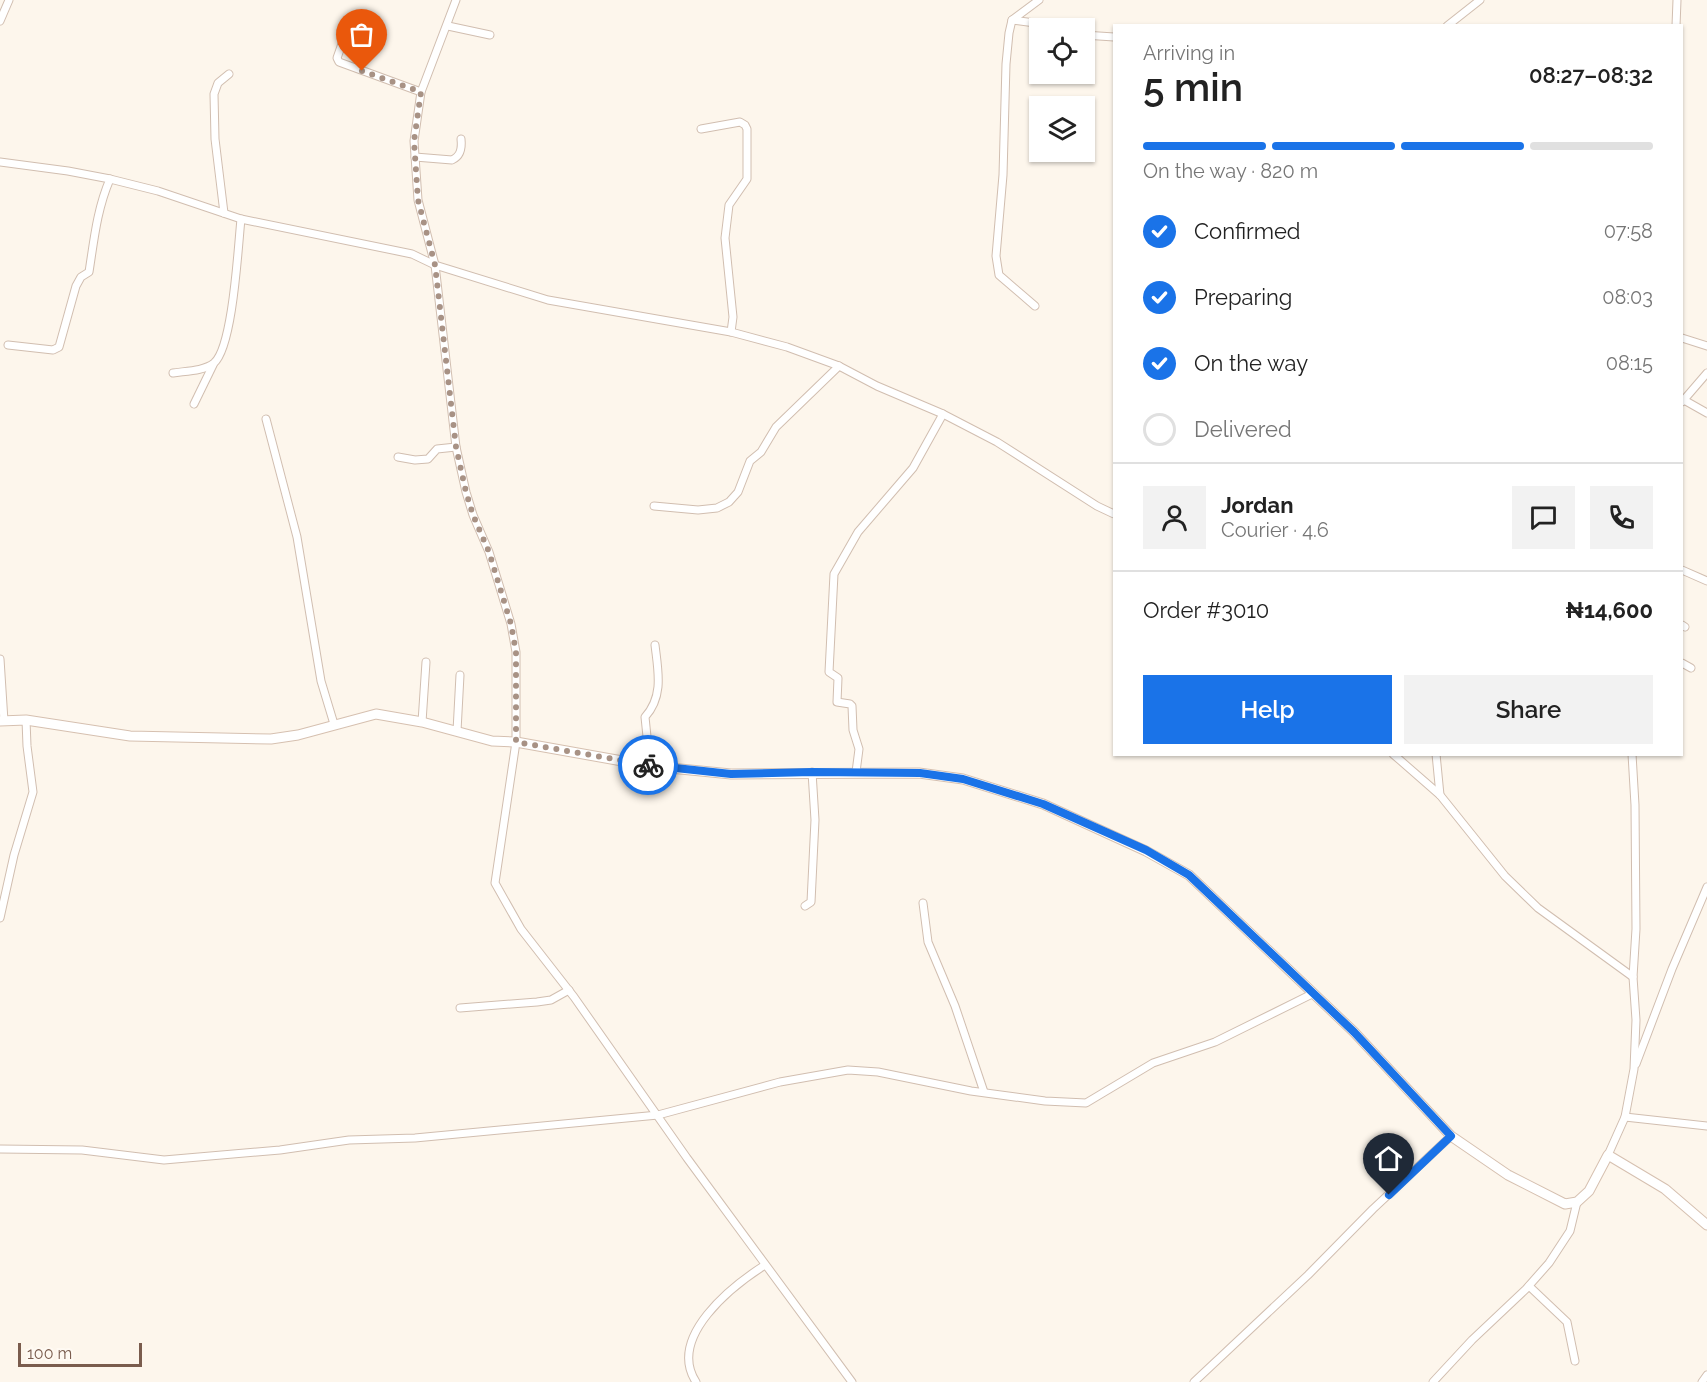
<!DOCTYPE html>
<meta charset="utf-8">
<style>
:root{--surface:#fff;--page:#f2f2f2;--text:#222;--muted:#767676;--line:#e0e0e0;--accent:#1a73e8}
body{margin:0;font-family:Raleway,sans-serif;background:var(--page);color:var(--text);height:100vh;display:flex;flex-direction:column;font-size:22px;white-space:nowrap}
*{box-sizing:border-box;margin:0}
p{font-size:20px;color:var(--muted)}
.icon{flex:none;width:33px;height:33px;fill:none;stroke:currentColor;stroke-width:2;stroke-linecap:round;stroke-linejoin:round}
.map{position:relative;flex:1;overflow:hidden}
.side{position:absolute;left:1113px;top:24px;width:570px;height:732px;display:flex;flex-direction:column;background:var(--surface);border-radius:0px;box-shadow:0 2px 4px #0004}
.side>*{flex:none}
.controls{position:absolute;left:1029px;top:18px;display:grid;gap:12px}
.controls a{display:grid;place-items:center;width:66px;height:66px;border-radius:0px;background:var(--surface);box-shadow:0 2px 4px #0004;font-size:30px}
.scale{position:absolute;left:18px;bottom:15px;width:124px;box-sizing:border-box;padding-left:6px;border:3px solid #7a5c4d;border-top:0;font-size:16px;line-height:21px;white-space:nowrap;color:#7a5c4d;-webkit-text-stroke:4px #fffaf3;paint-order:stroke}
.pin{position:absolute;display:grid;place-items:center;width:51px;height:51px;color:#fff;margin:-62px -26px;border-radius:50% 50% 50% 0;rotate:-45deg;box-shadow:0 0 6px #0007}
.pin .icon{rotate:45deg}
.courier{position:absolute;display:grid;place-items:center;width:60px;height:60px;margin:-30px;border:4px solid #1a73e8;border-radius:50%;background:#fff;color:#222;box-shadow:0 2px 8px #0007}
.overview em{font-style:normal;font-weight:600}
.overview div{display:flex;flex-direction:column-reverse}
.overview{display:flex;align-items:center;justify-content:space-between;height:102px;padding:0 30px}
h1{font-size:39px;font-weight:600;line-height:45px}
.bar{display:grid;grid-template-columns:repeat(4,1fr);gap:9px 6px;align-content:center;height:72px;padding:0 30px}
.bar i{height:8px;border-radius:4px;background:var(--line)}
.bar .on{background:var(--accent)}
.bar p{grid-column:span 4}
.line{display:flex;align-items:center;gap:15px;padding:0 30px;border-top:2px solid var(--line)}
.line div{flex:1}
.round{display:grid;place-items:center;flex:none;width:63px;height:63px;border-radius:0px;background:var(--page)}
ol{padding:0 30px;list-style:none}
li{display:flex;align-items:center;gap:18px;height:66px}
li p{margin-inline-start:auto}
li .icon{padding:6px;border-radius:50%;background:var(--accent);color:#fff;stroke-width:4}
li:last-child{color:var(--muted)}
li i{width:33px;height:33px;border:3px solid var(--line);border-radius:50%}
.button{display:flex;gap:12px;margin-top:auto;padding:12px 30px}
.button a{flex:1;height:69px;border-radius:0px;background:var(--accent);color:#fff;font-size:24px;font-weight:600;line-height:69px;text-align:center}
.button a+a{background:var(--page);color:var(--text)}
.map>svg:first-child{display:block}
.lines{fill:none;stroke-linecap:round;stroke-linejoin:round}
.street-casing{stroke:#d1beb0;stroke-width:9}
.secondary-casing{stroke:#d6c0b0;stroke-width:11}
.street{stroke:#fff;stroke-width:7}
.secondary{stroke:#fff;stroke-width:9}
.done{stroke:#a89285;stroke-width:6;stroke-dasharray:0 10.8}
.route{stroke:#1a73e8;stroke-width:8}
</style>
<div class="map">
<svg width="1707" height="1382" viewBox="0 0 1707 1382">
<rect width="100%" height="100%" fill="#fdf6ec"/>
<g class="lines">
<!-- street casing -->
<g class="street-casing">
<g id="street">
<path d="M456 0 421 92 414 141 418 200 435 265 456 447 466 492 473 515 489 552 511 624 516 652V742L495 883 521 929 574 997 687 1158 852 1382"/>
<path d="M1012 20 1073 28"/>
<path d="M0 21 9 0"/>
<path d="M448 26 490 35"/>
<path d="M1447 26 1480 0"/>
<path d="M1676 26 1677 0"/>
<path d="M1084 35 1114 37"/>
<path d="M344 38 337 58 339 62 421 92"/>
<path d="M701 129 740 122 745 125 747 129V179L729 205 725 238 733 317 731 332"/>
<path d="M415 157 452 160C461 156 462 148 461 139"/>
<path d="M0 162 68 171 110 179 158 191 241 219 412 254 435 265 548 300 731 332 787 347 839 366 877 386 943 414 997 442 1097 506 1114 514"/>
<path d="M224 213 215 139 214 94 218 83 229 74"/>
<path d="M1035 306 999 275 996 256 1003 175 1006 64 1009 33 1012 20 1039 0"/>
<path d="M1682 338 1707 346"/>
<path d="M8 345 53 350 59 347 76 286 81 277 89 272C94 240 97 209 110 179"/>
<path d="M173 373C186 371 204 371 214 363 233 347 238 247 241 219"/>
<path d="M1684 400 1707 413"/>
<path d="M1682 402 1707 373"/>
<path d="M194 404 213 365"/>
<path d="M266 419 297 537 321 681 334 724"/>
<path d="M398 457 415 460 428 459 437 449 456 447"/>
<path d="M654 506 698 510 717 508 729 502 738 492 750 461 761 452 776 427 839 366"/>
<path d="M1682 570 1707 581"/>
<path d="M1682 625 1685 627"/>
<path d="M0 659 4 721"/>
<path d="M1682 663 1691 668"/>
<path d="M422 722 426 662"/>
<path d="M457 731 460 675"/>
<path d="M1393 754 1440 795 1505 876 1538 908 1633 977"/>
<path d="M1436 754 1440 795"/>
<path d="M650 766 645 717C664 696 658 671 655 645"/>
<path d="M856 772 859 749 853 730 852 706 850 704 837 702 838 678 829 672 834 574 858 532 913 468 943 414"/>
<path d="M923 903 928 942 955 1006 984 1092"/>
<path d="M805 906 811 902 815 820 812 772"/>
<path d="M0 918 14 855 33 792 27 746 26 720"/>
<path d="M460 1008 537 1002 551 1000 569 990"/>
<path d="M1636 1064 1672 969 1707 887"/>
<path d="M1625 1117 1707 1126"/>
<path d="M0 1149 82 1150 164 1160 280 1150 349 1140 415 1138 658 1115 780 1082 848 1070 878 1072 971 1091 1045 1101 1086 1103 1153 1063 1215 1042 1312 994"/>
<path d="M1608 1155 1625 1117 1634 1069 1636 1020 1633 977 1636 929 1635 805 1632 754"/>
<path d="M1529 1286 1567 1322 1575 1361"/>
<path d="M696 1382C667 1337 732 1286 765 1265"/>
<path d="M1194 1382 1308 1275 1373 1209 1451 1136"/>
<path d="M1433 1382 1472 1340 1526 1289 1549 1263 1570 1231 1577 1202"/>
<path d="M1702 1382 1707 1375"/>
</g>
</g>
<!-- secondary casing -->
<g class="secondary-casing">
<path id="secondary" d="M0 721 26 720 130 736 271 739 298 735 376 714 422 722 492 741 516 742 650 766 731 774 919 773 963 779 1043 804 1146 851 1189 875 1354 1032 1451 1136 1508 1175 1565 1204 1577 1202 1589 1191 1608 1155 1665 1189 1707 1225"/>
</g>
<!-- street -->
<use href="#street" class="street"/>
<!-- secondary -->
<use href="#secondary" class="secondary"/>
</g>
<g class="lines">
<!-- done -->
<path class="done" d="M362 71 421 92 414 141 418 200 435 265 456 447 466 492 473 515 489 552 511 624 516 652V742L648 765"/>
<!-- route -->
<path class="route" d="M648 765 731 774 812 772 920 773 963 779 1043 804 1146 850 1189 875 1354 1032 1451 1136 1389 1195"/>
</g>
</svg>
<div class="controls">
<a><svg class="icon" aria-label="locate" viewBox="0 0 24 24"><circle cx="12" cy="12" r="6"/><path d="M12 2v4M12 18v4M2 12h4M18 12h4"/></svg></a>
<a><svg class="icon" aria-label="layers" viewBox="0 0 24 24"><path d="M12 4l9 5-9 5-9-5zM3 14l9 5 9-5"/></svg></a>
</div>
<div class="scale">100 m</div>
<div class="pin" style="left:362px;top:71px;background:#ea580c"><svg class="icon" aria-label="bag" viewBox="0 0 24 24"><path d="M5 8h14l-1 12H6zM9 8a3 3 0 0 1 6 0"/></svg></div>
<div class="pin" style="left:1389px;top:1195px;background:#1f2937"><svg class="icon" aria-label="home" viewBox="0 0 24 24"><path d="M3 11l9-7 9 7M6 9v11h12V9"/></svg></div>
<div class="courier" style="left:648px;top:765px"><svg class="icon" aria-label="bike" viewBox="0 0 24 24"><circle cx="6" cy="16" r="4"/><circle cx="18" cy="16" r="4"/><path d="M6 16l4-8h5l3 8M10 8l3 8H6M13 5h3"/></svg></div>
<section class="side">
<div class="overview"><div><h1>5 min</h1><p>Arriving in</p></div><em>08:27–08:32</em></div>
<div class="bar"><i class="on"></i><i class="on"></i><i class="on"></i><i></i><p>On the way · 820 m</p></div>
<ol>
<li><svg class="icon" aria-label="check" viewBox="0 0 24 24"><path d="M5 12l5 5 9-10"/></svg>Confirmed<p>07:58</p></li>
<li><svg class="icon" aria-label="check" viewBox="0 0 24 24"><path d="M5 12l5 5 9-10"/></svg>Preparing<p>08:03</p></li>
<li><svg class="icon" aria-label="check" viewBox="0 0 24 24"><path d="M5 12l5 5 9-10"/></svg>On the way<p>08:15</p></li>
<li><i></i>Delivered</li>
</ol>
<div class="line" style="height:108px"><a class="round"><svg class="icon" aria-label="person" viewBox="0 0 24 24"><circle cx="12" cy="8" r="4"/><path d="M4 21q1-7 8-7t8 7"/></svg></a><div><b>Jordan</b><p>Courier · 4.6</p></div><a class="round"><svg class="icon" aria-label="chat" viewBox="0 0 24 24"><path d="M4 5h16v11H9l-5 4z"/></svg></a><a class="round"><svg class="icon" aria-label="phone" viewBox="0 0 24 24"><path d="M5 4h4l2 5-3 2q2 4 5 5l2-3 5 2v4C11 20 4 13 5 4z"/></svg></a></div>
<div class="line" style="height:78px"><div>Order #3010</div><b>₦14,600</b></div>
<div class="button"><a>Help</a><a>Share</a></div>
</section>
</div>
